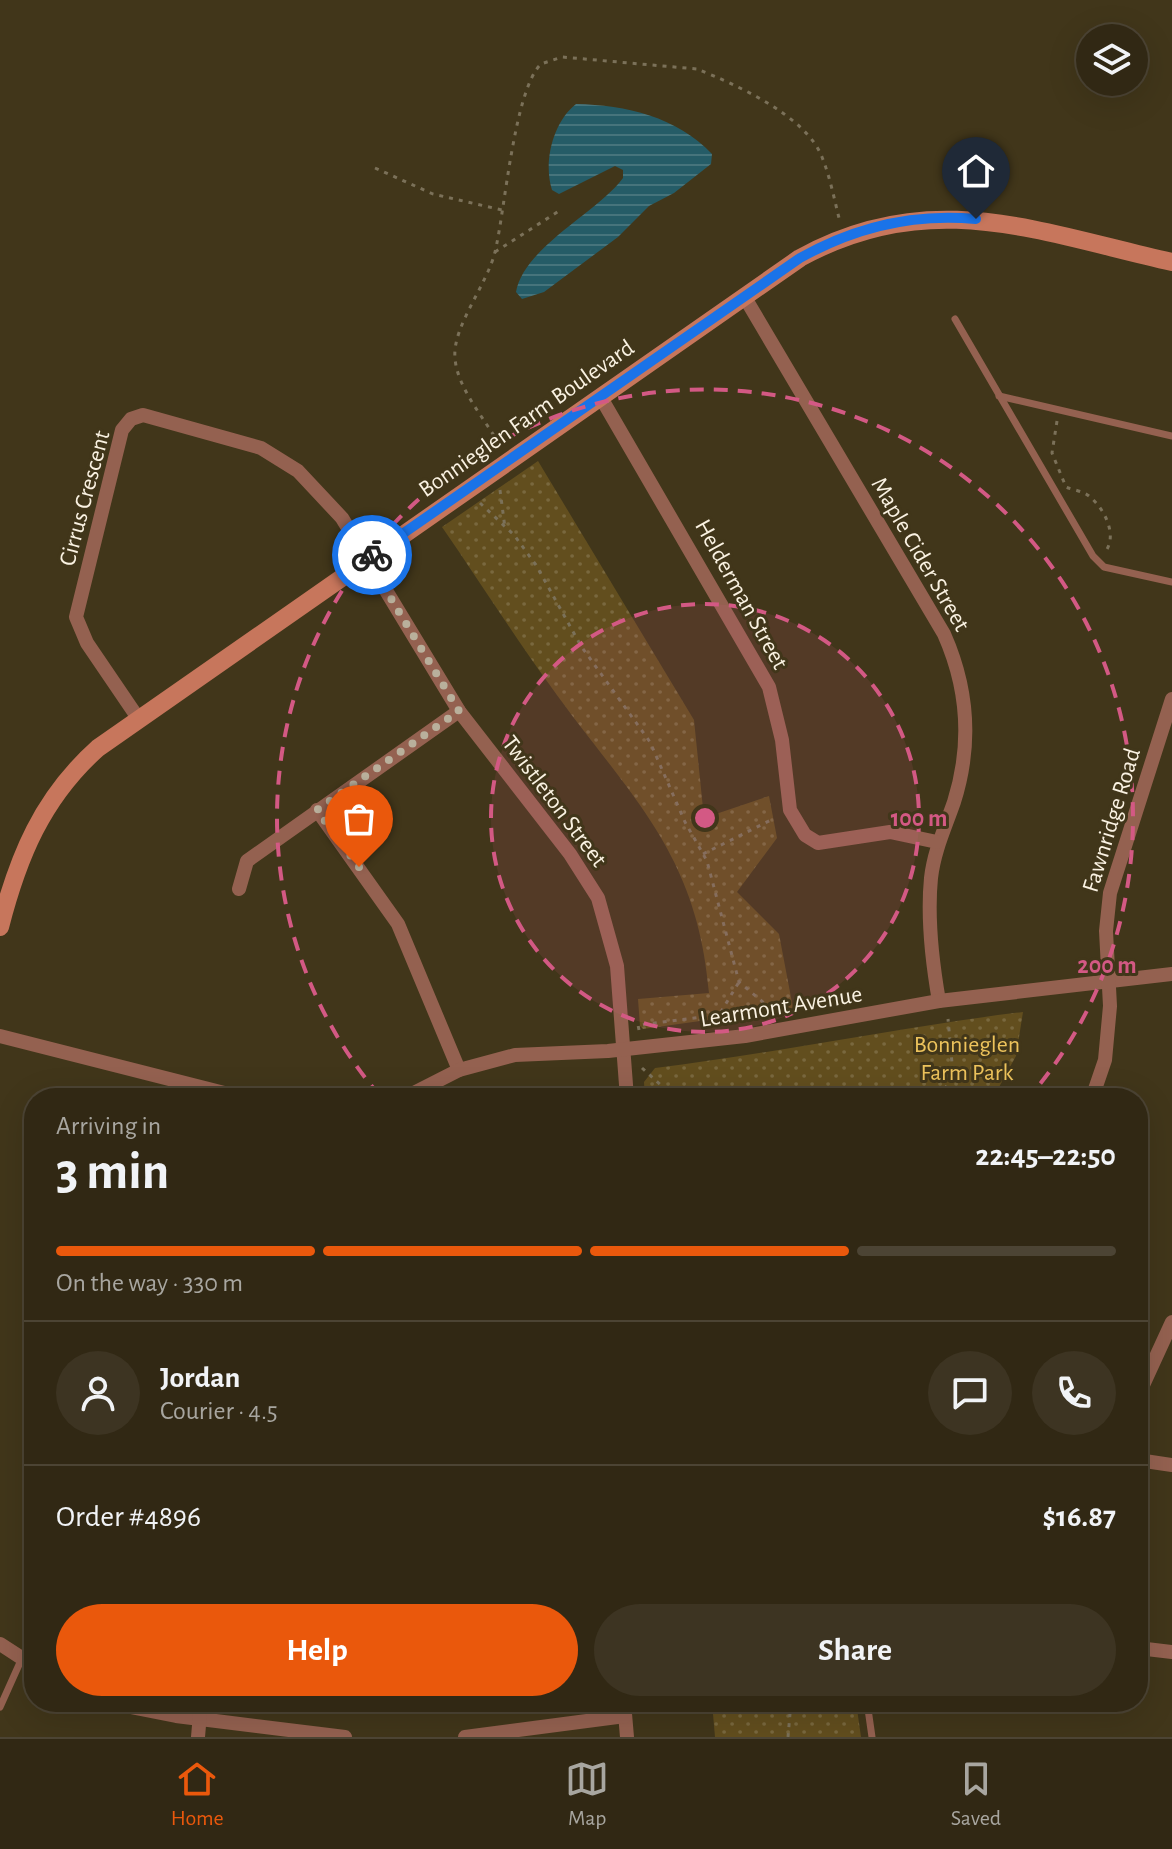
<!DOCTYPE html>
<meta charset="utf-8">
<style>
:root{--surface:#312814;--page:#3d3422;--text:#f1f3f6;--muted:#a8a6a0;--line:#4c4434;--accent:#ea580c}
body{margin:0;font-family:"Alegreya Sans",sans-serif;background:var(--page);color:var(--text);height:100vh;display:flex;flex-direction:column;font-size:30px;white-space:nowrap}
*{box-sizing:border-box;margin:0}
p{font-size:26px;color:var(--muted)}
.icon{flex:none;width:44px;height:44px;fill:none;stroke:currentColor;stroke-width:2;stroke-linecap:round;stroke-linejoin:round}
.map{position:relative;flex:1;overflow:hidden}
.drawer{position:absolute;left:24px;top:1088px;width:1124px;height:624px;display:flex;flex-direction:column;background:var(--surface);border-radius:32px;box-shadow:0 8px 32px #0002,0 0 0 2px var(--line)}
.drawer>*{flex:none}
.fabs{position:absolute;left:1076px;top:24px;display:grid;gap:16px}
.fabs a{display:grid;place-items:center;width:72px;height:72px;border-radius:50%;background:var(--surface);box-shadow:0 8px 32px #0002,0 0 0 2px var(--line);font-size:40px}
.pin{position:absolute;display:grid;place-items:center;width:68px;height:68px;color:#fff;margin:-82px -34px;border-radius:50% 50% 50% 0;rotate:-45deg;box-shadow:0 0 8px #0007}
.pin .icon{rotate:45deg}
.courier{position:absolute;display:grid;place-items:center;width:80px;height:80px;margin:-40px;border:6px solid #1a73e8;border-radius:50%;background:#fff;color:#222;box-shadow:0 2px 10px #0007}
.overview em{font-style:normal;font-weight:600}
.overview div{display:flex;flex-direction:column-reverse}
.overview{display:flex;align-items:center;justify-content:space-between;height:136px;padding:0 32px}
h1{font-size:52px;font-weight:600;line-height:60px}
.bar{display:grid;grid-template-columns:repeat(4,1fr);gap:12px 8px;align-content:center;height:96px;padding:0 32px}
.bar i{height:10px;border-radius:6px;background:var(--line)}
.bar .current{background:var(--accent)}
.bar p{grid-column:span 4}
.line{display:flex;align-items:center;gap:20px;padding:0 32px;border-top:2px solid var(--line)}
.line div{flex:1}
.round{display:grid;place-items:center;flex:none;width:84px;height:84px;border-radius:42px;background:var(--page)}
.cta{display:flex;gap:16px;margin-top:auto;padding:16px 32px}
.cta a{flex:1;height:92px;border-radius:48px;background:var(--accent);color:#fff;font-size:32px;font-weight:600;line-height:92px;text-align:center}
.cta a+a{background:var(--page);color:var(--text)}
.tabs{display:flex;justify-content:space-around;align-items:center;height:112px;border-top:2px solid var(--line);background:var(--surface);font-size:22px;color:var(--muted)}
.tabs a{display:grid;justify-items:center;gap:4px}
.tabs .current{color:var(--accent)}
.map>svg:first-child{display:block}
.park{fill:url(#park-dots)}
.water{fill:url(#water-rules)}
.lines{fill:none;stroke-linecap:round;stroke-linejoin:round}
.path{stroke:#7b7159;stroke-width:3;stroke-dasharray:4 6;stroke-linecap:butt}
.lane{stroke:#946150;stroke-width:7}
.street{stroke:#946150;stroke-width:14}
.secondary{stroke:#c7765c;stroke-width:18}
.done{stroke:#b9b09c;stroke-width:8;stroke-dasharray:0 14.4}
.route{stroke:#1a73e8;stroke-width:10}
.ring{fill:none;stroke:#d35984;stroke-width:4;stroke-dasharray:14 10}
.labels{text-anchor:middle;stroke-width:6;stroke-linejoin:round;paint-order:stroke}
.street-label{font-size:24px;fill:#faf2e2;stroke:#41361a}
.park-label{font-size:24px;fill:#edc35c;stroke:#41361a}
.centre{fill:#d35984;stroke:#41361a;stroke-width:4}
.ring-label{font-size:24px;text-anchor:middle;font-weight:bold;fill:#d35984;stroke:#41361a;stroke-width:6;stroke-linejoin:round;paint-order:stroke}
</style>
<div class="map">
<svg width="1172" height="1737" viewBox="0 0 1172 1737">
<defs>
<pattern id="park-dots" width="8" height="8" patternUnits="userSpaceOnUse" patternTransform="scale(2)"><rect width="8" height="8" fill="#624e1e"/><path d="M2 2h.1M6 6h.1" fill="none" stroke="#79683e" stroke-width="1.8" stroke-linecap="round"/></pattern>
<pattern id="water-rules" width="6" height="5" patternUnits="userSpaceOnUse" patternTransform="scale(2)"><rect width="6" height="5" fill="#255c67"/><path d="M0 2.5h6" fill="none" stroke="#46747c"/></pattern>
</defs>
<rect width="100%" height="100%" fill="#41361a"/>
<!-- park -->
<g class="park">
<path d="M538 461 694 720 704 818 769 796 777 838 737 892 779 934 793 1008 643 1029 640 1026 638 999 709 993C697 849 627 794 549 684 512 633 478 579 442 527Z"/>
<path d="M1023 1012 1016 1056 993 1098H645L644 1082 655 1068C778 1053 900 1027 1023 1012Z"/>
<path d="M712 1702H856L861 1737H715Z"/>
</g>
<!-- water -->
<path class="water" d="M576 104C626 105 677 117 712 154L711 164 674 193 649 206 618 237 544 292 522 299 516 292C524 247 597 213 623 178V170L615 166 559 194 552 190C543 162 553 122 576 104Z"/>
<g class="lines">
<!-- path -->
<g class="path">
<path d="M375 168 433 194 502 210"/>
<path d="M495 252 559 211"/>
<path d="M1057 421 1052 453 1066 487C1073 490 1083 491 1089 496 1105 509 1118 536 1105 552"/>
<path d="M499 444C485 419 457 388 455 358 452 327 487 285 495 252 505 211 514 90 541 64L562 57 697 69C737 85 806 116 822 157 830 177 834 198 839 218"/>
<path d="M500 490 505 528"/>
<path d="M480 503 514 535 536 565 581 646 650 742 685 822 707 861 739 982 776 1013"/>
<path d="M703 854 773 819"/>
<path d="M639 1030 638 1025 719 1015 739 982"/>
<path d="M642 1068 675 1098"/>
<path d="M940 1098 953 1074 948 1019"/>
<path d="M788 1737 791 1702"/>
</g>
<!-- lane -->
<g class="lane">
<path d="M955 319 1093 556 1104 567 1172 582"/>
<path d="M999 396 1172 436"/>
<path d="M867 1702 872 1737"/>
<path d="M0 1707 22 1658"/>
</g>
<!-- street -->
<g class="street">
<path d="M744 296 944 634C968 688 972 745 954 802 945 828 934 851 931 878 927 919 932 961 939 1001"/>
<path d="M600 396 769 687 782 740 790 810 805 835 818 843 890 832 937 842"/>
<path d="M138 718 87 643 76 617 122 430 131 419 143 415 261 448 298 471 342 518 459 711 570 854 598 898 617 966 627 1098"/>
<path d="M317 810 398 924 459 1070"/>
<path d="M239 889 247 861 459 711"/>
<path d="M0 1036 244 1098"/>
<path d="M404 1098 459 1070 515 1055 608 1051 745 1036 939 1001 1172 974"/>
<path d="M1092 1098 1105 1060 1110 1006 1106 931 1110 893 1172 699"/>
<path d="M1138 1396 1172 1322"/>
<path d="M1138 1460 1172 1465"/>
<path d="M0 1644 34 1666"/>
<path d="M1138 1648 1172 1652"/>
<path d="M105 1702 176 1716 345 1737"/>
<path d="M624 1702 627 1737"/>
<path d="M198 1737 201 1702"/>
<path d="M465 1737 625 1716"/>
</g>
<!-- secondary -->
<path class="secondary" d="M0 927C18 857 42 798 98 748L800 258C930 186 1038 232 1172 262"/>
</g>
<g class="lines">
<!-- done -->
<path class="done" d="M359 867 317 810 459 711 367 559 372 555"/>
<!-- route -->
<path class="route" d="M372 555 800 258C855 227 913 213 976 219"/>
</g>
<!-- distance rings -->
<circle cx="705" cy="818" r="214" fill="#d35984" fill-opacity=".12"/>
<g class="ring">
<circle cx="705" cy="818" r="214"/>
<path d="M380 1096A428 428 0 1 1 1030 1096"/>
</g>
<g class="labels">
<!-- street labels -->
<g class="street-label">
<text transform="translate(526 418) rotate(-35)" y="8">Bonnieglen Farm Boulevard</text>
<text transform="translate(84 498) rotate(-75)" y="8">Cirrus Crescent</text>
<text transform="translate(921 554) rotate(60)" y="8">Maple Cider Street</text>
<text transform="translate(742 594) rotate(61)" y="8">Helderman Street</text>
<text transform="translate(555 801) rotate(53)" y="8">Twistleton Street</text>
<text transform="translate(1111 820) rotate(-73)" y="8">Fawnridge Road</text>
<text transform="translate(781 1006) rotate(-9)" y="8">Learmont Avenue</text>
</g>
<!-- park labels -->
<g class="park-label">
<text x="967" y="1052">Bonnieglen<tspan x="967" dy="28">Farm Park</tspan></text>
</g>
</g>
<circle cx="705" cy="818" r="12" class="centre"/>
<g class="ring-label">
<text x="919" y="826">100 m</text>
<text x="1107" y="973">200 m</text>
</g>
</svg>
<div class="fabs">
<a><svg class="icon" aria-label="layers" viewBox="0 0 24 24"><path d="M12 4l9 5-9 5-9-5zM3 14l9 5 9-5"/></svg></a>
</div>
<div class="pin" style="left:359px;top:867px;background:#ea580c"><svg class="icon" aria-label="bag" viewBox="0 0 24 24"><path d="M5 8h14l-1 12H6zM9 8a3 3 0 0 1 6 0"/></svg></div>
<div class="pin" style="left:976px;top:219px;background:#1f2937"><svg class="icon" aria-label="home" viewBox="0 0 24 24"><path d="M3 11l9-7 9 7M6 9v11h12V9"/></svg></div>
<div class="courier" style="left:372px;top:555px"><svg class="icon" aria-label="bike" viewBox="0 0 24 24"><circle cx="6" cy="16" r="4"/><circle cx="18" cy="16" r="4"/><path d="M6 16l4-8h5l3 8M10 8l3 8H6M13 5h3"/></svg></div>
<section class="drawer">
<div class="overview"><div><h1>3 min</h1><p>Arriving in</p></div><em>22:45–22:50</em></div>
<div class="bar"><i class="current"></i><i class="current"></i><i class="current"></i><i></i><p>On the way · 330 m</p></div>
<div class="line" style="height:144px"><a class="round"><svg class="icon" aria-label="person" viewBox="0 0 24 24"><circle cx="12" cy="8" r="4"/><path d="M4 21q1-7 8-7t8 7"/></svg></a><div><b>Jordan</b><p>Courier · 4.5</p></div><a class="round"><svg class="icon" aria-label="chat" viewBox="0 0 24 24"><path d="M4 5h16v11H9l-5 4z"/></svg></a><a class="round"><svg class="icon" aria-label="phone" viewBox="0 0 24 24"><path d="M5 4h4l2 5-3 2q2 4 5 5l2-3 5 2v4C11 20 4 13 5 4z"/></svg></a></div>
<div class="line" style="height:104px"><div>Order #4896</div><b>$16.87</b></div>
<div class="cta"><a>Help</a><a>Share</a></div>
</section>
</div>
<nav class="tabs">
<a class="current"><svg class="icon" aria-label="home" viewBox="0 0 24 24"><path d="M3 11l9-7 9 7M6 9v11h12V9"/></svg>Home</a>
<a><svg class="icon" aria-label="map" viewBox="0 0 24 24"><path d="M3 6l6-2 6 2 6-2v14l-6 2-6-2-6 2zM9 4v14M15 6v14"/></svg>Map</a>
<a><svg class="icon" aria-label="saved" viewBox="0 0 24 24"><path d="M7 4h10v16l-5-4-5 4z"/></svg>Saved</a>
</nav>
